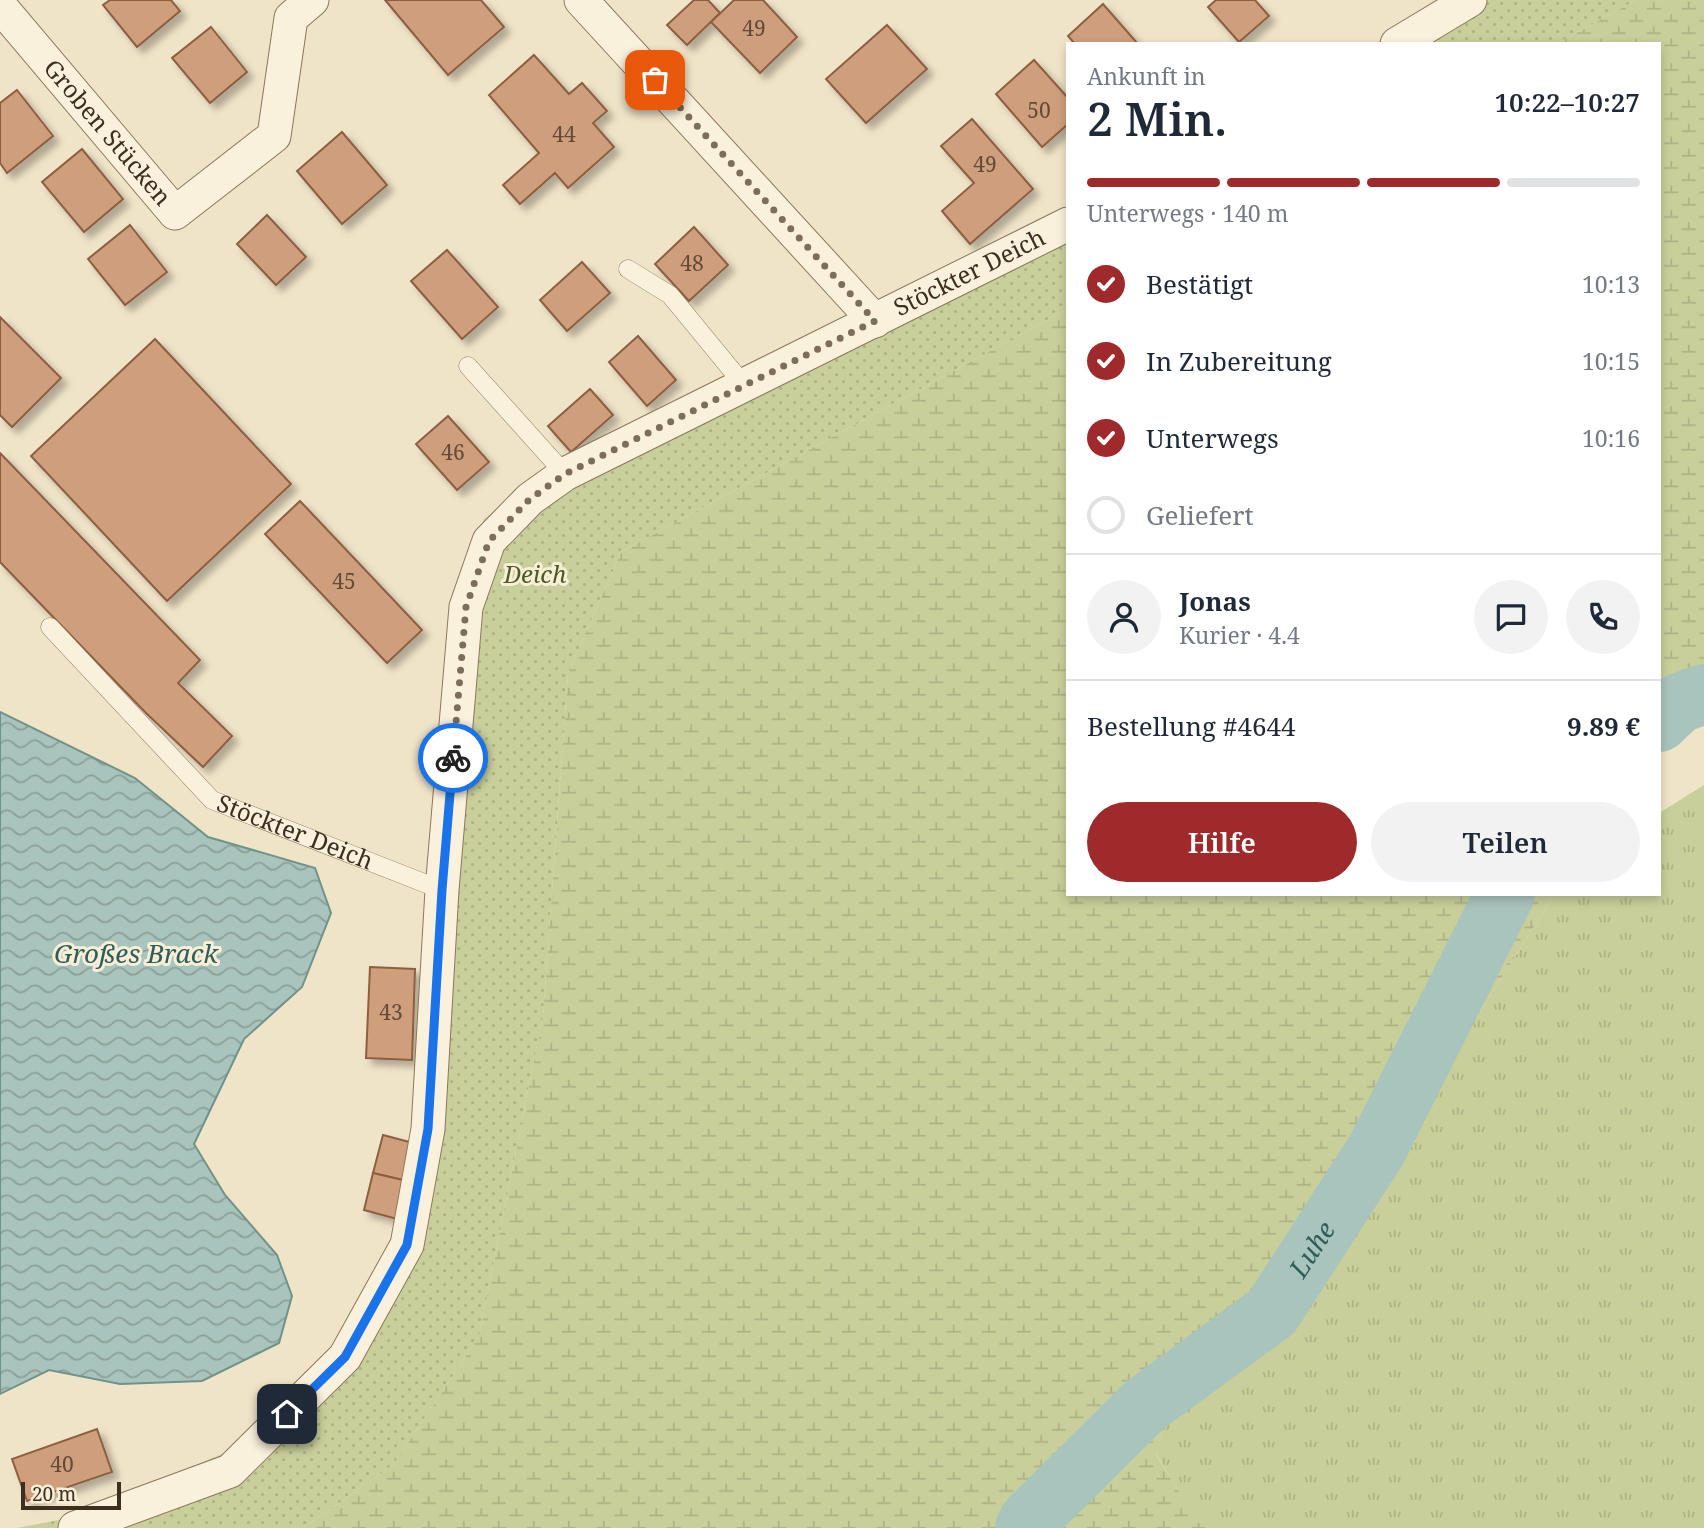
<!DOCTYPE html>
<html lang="de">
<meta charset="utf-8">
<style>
:root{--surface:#fff;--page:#f2f2f3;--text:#1f2937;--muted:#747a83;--line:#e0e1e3;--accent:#9e2a2b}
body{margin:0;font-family:"Noto Serif",serif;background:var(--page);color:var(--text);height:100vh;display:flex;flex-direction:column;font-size:26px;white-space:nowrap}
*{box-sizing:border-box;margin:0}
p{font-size:23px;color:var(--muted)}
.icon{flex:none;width:38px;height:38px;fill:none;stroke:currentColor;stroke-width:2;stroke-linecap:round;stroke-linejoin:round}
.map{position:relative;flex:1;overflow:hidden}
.side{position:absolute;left:1066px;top:42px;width:595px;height:854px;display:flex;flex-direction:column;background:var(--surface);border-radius:0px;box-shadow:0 4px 10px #0003}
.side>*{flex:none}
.scale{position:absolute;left:21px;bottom:18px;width:100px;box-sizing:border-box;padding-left:7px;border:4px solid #3d2e20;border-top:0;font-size:19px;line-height:24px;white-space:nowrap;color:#3d2e20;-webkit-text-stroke:5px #f7eed8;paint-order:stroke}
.pin{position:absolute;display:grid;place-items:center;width:60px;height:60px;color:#fff;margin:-30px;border-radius:14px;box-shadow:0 4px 10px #0006}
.courier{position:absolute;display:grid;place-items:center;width:70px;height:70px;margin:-35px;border:5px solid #1a73e8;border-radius:50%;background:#fff;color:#222;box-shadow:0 2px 9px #0007}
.headline em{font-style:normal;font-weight:600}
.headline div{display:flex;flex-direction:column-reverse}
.headline{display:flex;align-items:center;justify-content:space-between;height:119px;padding:0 21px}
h1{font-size:46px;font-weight:600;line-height:52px}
.bar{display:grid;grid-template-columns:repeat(4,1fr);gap:10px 7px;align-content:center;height:84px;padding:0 21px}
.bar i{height:9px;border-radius:5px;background:var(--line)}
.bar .selected{background:var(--accent)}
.bar p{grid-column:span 4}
.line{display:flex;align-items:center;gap:18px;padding:0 21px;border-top:2px solid var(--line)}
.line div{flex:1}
.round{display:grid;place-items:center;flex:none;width:74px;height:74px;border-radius:37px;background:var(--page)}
ol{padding:0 21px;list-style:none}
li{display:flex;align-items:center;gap:21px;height:77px}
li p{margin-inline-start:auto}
li .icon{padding:7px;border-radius:50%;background:var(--accent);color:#fff;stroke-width:4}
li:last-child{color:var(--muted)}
li i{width:38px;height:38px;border:4px solid var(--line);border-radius:50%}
.cta{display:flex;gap:14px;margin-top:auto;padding:14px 21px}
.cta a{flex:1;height:80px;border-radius:42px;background:var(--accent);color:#fff;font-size:28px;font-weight:600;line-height:80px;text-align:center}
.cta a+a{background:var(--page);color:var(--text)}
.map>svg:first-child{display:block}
.grass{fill:url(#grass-tufts)}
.wetland{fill:url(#wetland-marsh)}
.park{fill:url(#park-dots)}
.water{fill:url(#water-waves);stroke:#6f938a;stroke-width:2}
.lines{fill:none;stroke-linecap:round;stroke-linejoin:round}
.river{stroke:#a9c4bc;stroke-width:60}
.building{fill:#cf9f7d;stroke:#8d5f41;stroke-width:2;filter:url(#shadow)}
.service-casing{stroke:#8d765c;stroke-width:19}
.minor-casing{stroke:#8d765c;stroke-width:35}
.service{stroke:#faf1dc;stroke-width:18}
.minor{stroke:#faf1dc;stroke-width:33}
.done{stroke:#7c6e5b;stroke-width:7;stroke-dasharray:0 12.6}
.route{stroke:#1a73e8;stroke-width:9}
.labels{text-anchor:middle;stroke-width:6;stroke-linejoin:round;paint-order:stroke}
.number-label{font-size:21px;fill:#624a37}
.street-label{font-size:24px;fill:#3d2e20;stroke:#f7eed8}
.park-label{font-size:24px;font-style:italic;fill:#4d5a26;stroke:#f7eed8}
.water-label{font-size:26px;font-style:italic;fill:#2f5d5a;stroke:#f7eed8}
</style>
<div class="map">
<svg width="1704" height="1528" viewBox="0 0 1704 1528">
<defs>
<pattern id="grass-tufts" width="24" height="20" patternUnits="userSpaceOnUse" patternTransform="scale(1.75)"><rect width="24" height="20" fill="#c9cf9b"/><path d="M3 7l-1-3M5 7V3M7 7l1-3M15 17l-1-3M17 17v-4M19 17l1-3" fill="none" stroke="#aeb285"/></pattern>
<pattern id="wetland-marsh" width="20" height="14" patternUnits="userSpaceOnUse" patternTransform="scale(1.75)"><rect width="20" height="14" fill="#c9cf9b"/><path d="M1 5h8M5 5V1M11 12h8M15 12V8" fill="none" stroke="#aeb285"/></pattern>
<pattern id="park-dots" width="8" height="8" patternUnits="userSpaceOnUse" patternTransform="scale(1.75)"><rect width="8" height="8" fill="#c9cf9b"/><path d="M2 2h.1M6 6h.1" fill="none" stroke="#aeb285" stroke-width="1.8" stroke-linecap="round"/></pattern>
<pattern id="water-waves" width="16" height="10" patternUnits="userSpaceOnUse" patternTransform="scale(1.75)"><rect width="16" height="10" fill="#a9c4bc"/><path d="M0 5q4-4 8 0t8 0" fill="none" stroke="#8ba098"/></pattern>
<filter id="shadow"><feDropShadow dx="6" dy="6" stdDeviation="3.5" flood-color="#0004"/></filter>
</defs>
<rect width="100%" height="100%" fill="#f0e4c8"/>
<!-- grass -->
<path class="grass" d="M1704 785V1528H1206L1199 1524 1156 1454 1166 1415 1284 1320 1555 894H1659V813Z"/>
<!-- wetland -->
<g class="wetland">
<path d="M1636 0H1704V710L1664 716 1659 725V44H1556Z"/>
<path d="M1067 309 1068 894H1555L1284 1320 1166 1415 1156 1455 1199 1523 1206 1528H303L393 1465 479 1336 543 1015 568 673 621 552Z"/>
</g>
<!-- park -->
<g class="park">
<path d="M1448 0H1636L1556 44H1374Z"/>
<path d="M1067 210V309L621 552 568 673 543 1015 479 1336 393 1465 303 1528H17L100 1512 193 1466 246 1444 322 1363 402 1234 421 1139 452 594 484 519 538 478Z"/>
</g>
<!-- water -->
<path class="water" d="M0 712 135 778 208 837 315 868 331 913 302 987 244 1039 194 1144 225 1195 277 1255 292 1296 279 1343 202 1381 120 1384 49 1370 0 1394Z"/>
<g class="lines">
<!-- river -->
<g class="river">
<path d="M1659 722 1679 703 1704 694"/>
<path id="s1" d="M1025 1528 1029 1520 1145 1405 1272 1312 1377 1149 1505 894"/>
</g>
</g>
<!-- building -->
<g class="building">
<path d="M110 0H171L180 11 137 47 103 5Z"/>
<path d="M385 0H481L504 27 448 75Z"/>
<path d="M694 0H708L720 13 687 45 667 25Z"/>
<path d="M734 0H763L797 37 760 73 711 22Z"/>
<path d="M1216 0H1255L1269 16 1239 42 1208 7Z"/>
<path d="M1103 4 1138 44H1075L1068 36Z"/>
<path d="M887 25 927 69 866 123 826 79Z"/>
<path d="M211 27 247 72 210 103 172 58Z"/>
<path d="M534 55 569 94 582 83 607 111 593 123 614 147 568 188 555 173 520 204 503 185 539 153 489 95Z"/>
<path d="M1034 60 1068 98V124L1042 147 996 94Z"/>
<path d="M17 90 53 136 7 173 0 163V103Z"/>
<path d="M972 119 1033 189 970 244 942 211 974 183 941 146Z"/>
<path d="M342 132 387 185 342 224 297 171Z"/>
<path d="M82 149 123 199 84 232 42 182Z"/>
<path d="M267 215 306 257 276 285 237 244Z"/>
<path d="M130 225 167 272 125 305 88 259Z"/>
<path d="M694 227 728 265 689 301 655 264Z"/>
<path d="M447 250 498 307 462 339 411 281Z"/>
<path d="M582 262 610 293 567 331 540 300Z"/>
<path d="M0 317 61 378 12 427 0 415Z"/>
<path d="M638 336 676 380 647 406 609 362Z"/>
<path d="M155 339 291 484 167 601 31 456Z"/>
<path d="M590 389 613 415 571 452 548 426Z"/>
<path d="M448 416 489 462 457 490 416 444Z"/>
<path d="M0 453 200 660 178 683 232 736 203 767 146 713 0 562Z"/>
<path d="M300 501 422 630 387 663 265 534Z"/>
<path d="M370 967 415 969 412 1060 366 1058Z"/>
<path d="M383 1135 417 1144 407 1181 373 1173Z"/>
<path d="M373 1173 407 1181 397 1219 364 1210Z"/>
<path d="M97 1429 112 1472 27 1501 12 1459Z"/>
</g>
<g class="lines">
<!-- service casing -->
<g class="service-casing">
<g id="service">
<path d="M628 269 670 295 744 385"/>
<path d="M468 366 565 474"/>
<path id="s2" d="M50 627 212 800 442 890"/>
</g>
</g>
<!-- minor casing -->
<g class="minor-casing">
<g id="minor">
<path d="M581 0 875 321"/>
<path id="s3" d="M0 6 175 213 274 136 291 18 312 0"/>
<path d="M1397 44 1470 0"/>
<path id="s4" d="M75 1528 230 1471 345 1357 407 1245 428 1129 442 890 466 607 489 541 530 499 565 474 1068 224"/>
</g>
</g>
<!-- service -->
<use href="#service" class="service"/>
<!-- minor -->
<use href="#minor" class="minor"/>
</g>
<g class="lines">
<!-- done -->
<path class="done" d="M453 758 466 607 489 541 530 499 565 474 875 321 655 80"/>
<!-- route -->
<path class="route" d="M287 1414 345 1357 407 1245 428 1129 442 890 453 758"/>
</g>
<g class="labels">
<!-- number labels -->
<g class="number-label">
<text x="754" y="36">49</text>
<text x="1039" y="118">50</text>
<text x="564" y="142">44</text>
<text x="985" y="172">49</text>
<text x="692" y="271">48</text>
<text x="453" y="460">46</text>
<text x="344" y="589">45</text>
<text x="391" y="1020">43</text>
<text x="62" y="1472">40</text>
</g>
<!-- street labels -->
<g class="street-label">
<text dy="8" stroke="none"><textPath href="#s3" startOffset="166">Groben Stücken</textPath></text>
<text dy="8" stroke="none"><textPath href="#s4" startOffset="1720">Stöckter Deich</textPath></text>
<text dy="8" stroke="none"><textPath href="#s2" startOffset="326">Stöckter Deich</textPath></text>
</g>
<!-- park labels -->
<g class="park-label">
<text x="535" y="583">Deich</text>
</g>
<!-- water labels -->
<g class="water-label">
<text x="136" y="963">Großes Brack</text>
<text dy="9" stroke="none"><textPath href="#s1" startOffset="404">Luhe</textPath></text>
</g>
</g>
</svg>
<div class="scale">20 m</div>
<div class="pin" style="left:655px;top:80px;background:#ea580c"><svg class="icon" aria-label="bag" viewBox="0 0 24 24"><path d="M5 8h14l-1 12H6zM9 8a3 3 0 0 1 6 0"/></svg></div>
<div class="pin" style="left:287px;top:1414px;background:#1f2937"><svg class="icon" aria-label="home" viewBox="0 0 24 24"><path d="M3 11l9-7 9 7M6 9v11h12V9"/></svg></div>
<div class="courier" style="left:453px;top:758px"><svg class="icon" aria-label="bike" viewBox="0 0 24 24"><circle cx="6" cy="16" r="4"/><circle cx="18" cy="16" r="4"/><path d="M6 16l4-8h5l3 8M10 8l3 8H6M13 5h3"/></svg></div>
<section class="side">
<div class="headline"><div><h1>2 Min.</h1><p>Ankunft in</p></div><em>10:22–10:27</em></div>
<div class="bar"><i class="selected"></i><i class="selected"></i><i class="selected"></i><i></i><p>Unterwegs · 140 m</p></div>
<ol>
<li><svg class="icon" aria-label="check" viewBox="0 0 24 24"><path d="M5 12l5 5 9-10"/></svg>Bestätigt<p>10:13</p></li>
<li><svg class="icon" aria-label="check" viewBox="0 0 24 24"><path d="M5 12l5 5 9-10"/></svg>In Zubereitung<p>10:15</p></li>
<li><svg class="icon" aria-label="check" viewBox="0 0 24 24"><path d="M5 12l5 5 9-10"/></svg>Unterwegs<p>10:16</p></li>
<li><i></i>Geliefert</li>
</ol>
<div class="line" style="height:126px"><a class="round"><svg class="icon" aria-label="person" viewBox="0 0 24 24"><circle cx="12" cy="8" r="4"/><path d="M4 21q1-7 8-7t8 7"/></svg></a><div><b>Jonas</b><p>Kurier · 4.4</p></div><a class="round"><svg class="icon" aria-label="chat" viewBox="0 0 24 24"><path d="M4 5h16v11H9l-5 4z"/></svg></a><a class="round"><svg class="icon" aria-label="phone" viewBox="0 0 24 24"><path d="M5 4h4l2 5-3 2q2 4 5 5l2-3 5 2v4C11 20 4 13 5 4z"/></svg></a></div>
<div class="line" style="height:91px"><div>Bestellung #4644</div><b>9.89 €</b></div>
<div class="cta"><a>Hilfe</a><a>Teilen</a></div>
</section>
</div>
